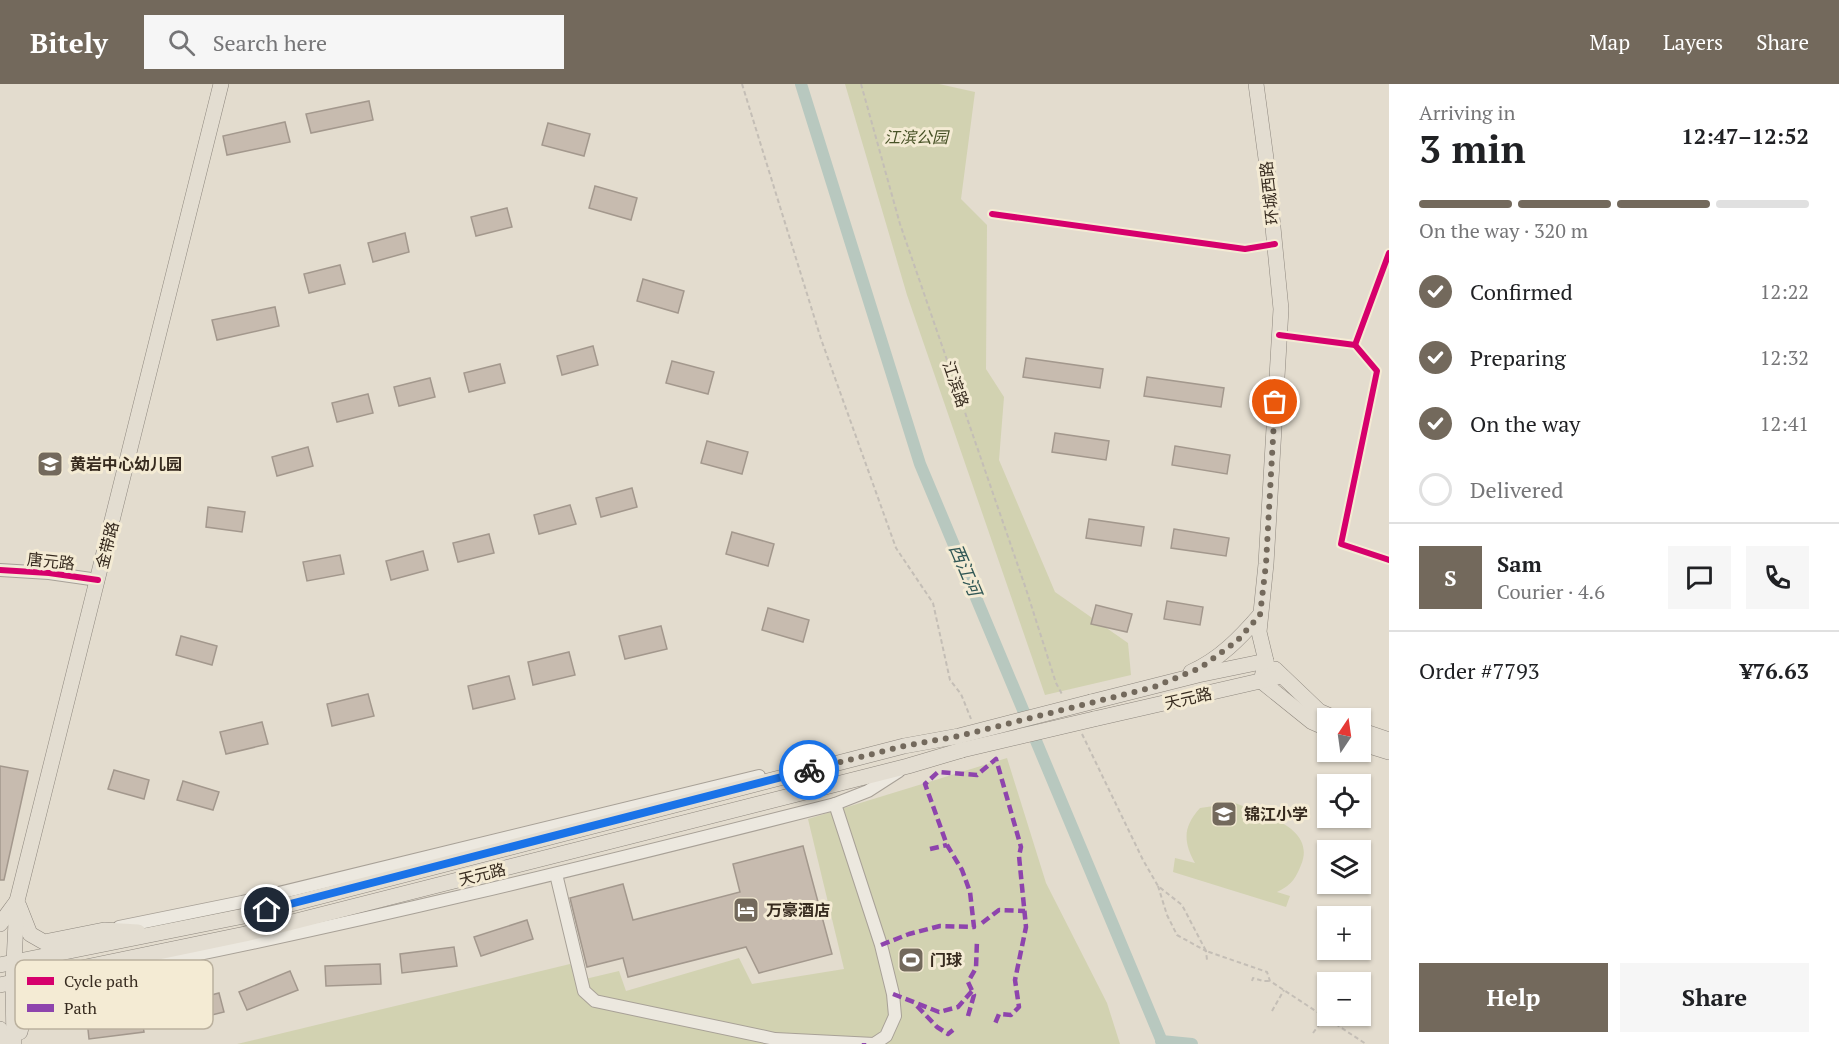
<!DOCTYPE html>
<meta charset="utf-8">
<style>
:root{--surface:#fff;--page:#f6f6f6;--text:#202124;--muted:#757577;--line:#e0e0e0;--accent:#73695c}
body{margin:0;font-family:"PT Serif","Noto Sans SC",serif;background:var(--page);color:var(--text);height:100vh;display:flex;flex-direction:column;font-size:22px;white-space:nowrap}
*{box-sizing:border-box;margin:0}
p{font-size:20px;color:var(--muted)}
.icon{flex:none;width:33px;height:33px;fill:none;stroke:currentColor;stroke-width:2;stroke-linecap:round;stroke-linejoin:round}
.map{position:relative;flex:1;overflow:hidden}
.details{display:flex;flex-direction:column;background:var(--surface);width:450px}
.details>*{flex:none}
.needle{width:39px;rotate:13deg}
.fabs{position:absolute;left:1317px;top:624px;display:grid;gap:12px}
.fabs a{display:grid;place-items:center;width:54px;height:54px;border-radius:0px;background:var(--surface);box-shadow:0 2px 4px #0004;font-size:30px}
.pin{position:absolute;display:grid;place-items:center;width:51px;height:51px;color:#fff;margin:-26px;border:3px solid #fff;border-radius:50%;box-shadow:0 2px 6px #0007}
.courier{position:absolute;display:grid;place-items:center;width:60px;height:60px;margin:-30px;border:4px solid #1a73e8;border-radius:50%;background:#fff;color:#222;box-shadow:0 2px 8px #0007}
.summary em{font-style:normal;font-weight:800}
.summary div{display:flex;flex-direction:column-reverse}
.summary{display:flex;align-items:center;justify-content:space-between;height:102px;padding:0 30px}
h1{font-size:39px;font-weight:800;line-height:45px}
.bar{display:grid;grid-template-columns:repeat(4,1fr);gap:9px 6px;align-content:center;height:72px;padding:0 30px}
.bar i{height:8px;border-radius:4px;background:var(--line)}
.bar .active{background:var(--accent)}
.bar p{grid-column:span 4}
.line{display:flex;align-items:center;gap:15px;padding:0 30px;border-top:2px solid var(--line)}
.line div{flex:1}
.round{display:grid;place-items:center;flex:none;width:63px;height:63px;border-radius:0px;background:var(--page)}
ol{padding:0 30px;list-style:none}
li{display:flex;align-items:center;gap:18px;height:66px}
li p{margin-inline-start:auto}
li .icon{padding:6px;border-radius:50%;background:var(--accent);color:#fff;stroke-width:4}
li:last-child{color:var(--muted)}
li i{width:33px;height:33px;border:3px solid var(--line);border-radius:50%}
.action{display:flex;gap:12px;margin-top:auto;padding:12px 30px}
.action a{flex:1;height:69px;border-radius:0px;background:var(--accent);color:#fff;font-size:24px;font-weight:800;line-height:69px;text-align:center}
.action a+a{background:var(--page);color:var(--text)}
header{display:flex;align-items:center;gap:36px;box-sizing:border-box;height:84px;padding:0 30px;background:var(--accent);color:#fff}
header strong{font-size:28px}
nav{display:flex;gap:33px;margin-inline-start:auto;font-size:21px}
.search{width:420px;height:54px;background:var(--page);display:flex;align-items:center;gap:15px;box-sizing:border-box;padding:0 21px;border-radius:0px;color:var(--muted);font-size:22px}
main{display:flex;flex:1;min-height:0}
.map>svg:first-child{display:block}
.green{fill:#d2d2b1}
.lines{fill:none;stroke-linecap:round;stroke-linejoin:round}
.canal{stroke:#b8c8bf;stroke-width:12}
.building{fill:#c7bbaf;stroke:#a3988d;stroke-width:1.5}
.minor-casing{stroke:#a8a197;stroke-width:14}
.major-casing{stroke:#8e877e;stroke-width:16}
.path{stroke:#c4beb6;stroke-width:2;stroke-dasharray:4.5 3;stroke-linecap:butt}
.minor{stroke:#ece8df;stroke-width:12}
.major{stroke:#e3ddd1;stroke-width:15}
.major-bridge-casing{stroke:#8e877e;stroke-width:16;stroke-linecap:butt}
.major-bridge{stroke:#e3ddd1;stroke-width:15}
.quiet{stroke:#8e44ad;stroke-width:4.5;stroke-dasharray:9 4.5;stroke-linecap:butt}
.cycleway-casing{stroke:#f4ebd4;stroke-width:10}
.cycleway{stroke:#d6006c;stroke-width:6}
.done{stroke:#73695c;stroke-width:6;stroke-dasharray:0 10.8}
.route{stroke:#1a73e8;stroke-width:8}
.labels{text-anchor:middle;stroke-width:6;stroke-linejoin:round;paint-order:stroke}
.park-label{font-size:16px;font-style:italic;fill:#475226;stroke:#f4ebd4}
.street-label{font-size:16px;fill:#372b1f;stroke:#f4ebd4}
.poi-label{font-size:16px;font-weight:bold;fill:#372b1f;stroke:#f4ebd4;text-anchor:start}
.water-label{font-size:18px;font-style:italic;fill:#2f5654;stroke:#f4ebd4}
.key{fill:#f4ebd4;stroke:#bbb19e;stroke-width:1.5}
.key-label{font-size:16px;fill:#372b1f}
</style>
<header>
<strong>Bitely</strong>
<div class="search"><svg class="icon" aria-label="search" viewBox="0 0 24 24"><circle cx="10" cy="10" r="6"/><path d="M15 15l6 6"/></svg>Search here</div>
<nav><a>Map</a><a>Layers</a><a>Share</a></nav>
</header>
<main>
<div class="map">
<svg width="1389" height="960" viewBox="0 0 1389 960">
<rect width="100%" height="100%" fill="#e3dcce"/>
<!-- green -->
<g class="green">
<path d="M845 0H939L975 8 961 115 987 141 986 285 1004 313 999 376 1055 508 1128 559 1131 591 1045 611 907 211Z"/>
<path d="M1007 674 1046 799 1107 919 1120 960H237L570 880 581 896 619 887 626 907 739 874 752 900 844 885 808 735Z"/>
<path d="M1235 719C1261 730 1317 743 1301 781 1295 796 1291 801 1277 808L1290 812 1286 823 1173 788 1175 774 1195 779C1183 757 1183 743 1200 724Z"/>
</g>
<g class="lines">
<!-- canal -->
<g class="canal">
<path d="M801 0 920 380 1163 960"/>
<path d="M1161 957 1192 960"/>
</g>
</g>
<!-- building -->
<g class="building">
<path d="M369 17 373 36 311 49 306 30Z"/>
<path d="M285 38 290 58 227 71 223 52Z"/>
<path d="M548 39 590 50 584 72 542 61Z"/>
<path d="M595 102 637 114 631 136 589 124Z"/>
<path d="M507 124 512 143 476 152 471 133Z"/>
<path d="M405 149 409 168 373 178 368 159Z"/>
<path d="M340 181 345 200 309 209 304 190Z"/>
<path d="M643 195 684 207 678 229 637 217Z"/>
<path d="M275 223 279 242 217 256 212 236Z"/>
<path d="M593 262 598 281 562 291 557 272Z"/>
<path d="M1026 274 1103 285 1100 304 1023 293Z"/>
<path d="M672 277 714 288 708 310 666 299Z"/>
<path d="M500 280 505 299 469 308 464 289Z"/>
<path d="M1147 293 1224 304 1221 323 1144 312Z"/>
<path d="M430 294 435 313 399 322 394 303Z"/>
<path d="M368 310 373 329 337 338 332 319Z"/>
<path d="M1055 349 1109 357 1106 376 1052 368Z"/>
<path d="M707 357 748 368 742 390 701 379Z"/>
<path d="M1175 362 1230 371 1227 390 1172 381Z"/>
<path d="M308 363 313 382 277 392 272 373Z"/>
<path d="M632 404 637 423 601 433 596 414Z"/>
<path d="M570 421 576 440 539 450 534 431Z"/>
<path d="M208 423 245 428 242 448 206 443Z"/>
<path d="M1089 435 1144 443 1141 462 1086 454Z"/>
<path d="M1174 445 1229 454 1226 472 1171 464Z"/>
<path d="M732 448 774 460 768 482 726 470Z"/>
<path d="M489 450 494 469 458 478 453 459Z"/>
<path d="M423 467 428 486 391 496 386 477Z"/>
<path d="M340 471 344 490 307 497 303 478Z"/>
<path d="M1167 517 1203 523 1200 541 1164 535Z"/>
<path d="M1096 521 1132 530 1127 548 1091 540Z"/>
<path d="M768 524 809 536 803 558 762 546Z"/>
<path d="M661 542 667 565 625 575 619 552Z"/>
<path d="M181 552 217 562 212 581 176 571Z"/>
<path d="M569 568 575 591 533 601 528 578Z"/>
<path d="M509 592 515 615 473 625 468 602Z"/>
<path d="M368 610 374 632 332 642 327 620Z"/>
<path d="M262 638 268 660 226 670 220 648Z"/>
<path d="M0 682 28 687 4 796H0Z"/>
<path d="M114 686 149 696 144 715 108 705Z"/>
<path d="M183 697 219 708 213 726 177 716Z"/>
<path d="M803 762 832 870 759 889 746 863 628 893 623 874 587 883 570 814 623 800 633 836 740 808 733 780Z"/>
<path d="M527 836 533 855 481 872 474 853Z"/>
<path d="M454 863 457 882 402 889 400 870Z"/>
<path d="M380 880 381 900 326 902 325 882Z"/>
<path d="M290 887 298 906 247 926 239 908Z"/>
<path d="M219 909 224 928 171 941 166 923Z"/>
<path d="M141 929 144 948 89 955 87 936Z"/>
</g>
<g class="lines">
<!-- minor casing -->
<g class="minor-casing">
<g id="minor">
<path d="M0 486 49 489 98 496"/>
<path d="M556 790 584 907 595 917 775 955 874 960 886 952 895 932 893 910 881 861 835 720"/>
<path d="M119 843 242 818 759 692"/>
<path d="M109 888C353 841 594 781 835 720L868 707 899 687"/>
</g>
</g>
<!-- major casing -->
<g class="major-casing">
<g id="major">
<path d="M1256 0 1267 82 1281 225 1266 480 1259 548 1266 577 1261 597 1312 638 1328 645"/>
<path d="M1275 585 1319 627 1335 634"/>
<path d="M1191 588C1219 576 1241 553 1260 531"/>
<path d="M1091 618 1198 591 1266 577"/>
<path d="M1094 635 1282 592"/>
<path d="M1360 646 1389 656"/>
<path d="M1360 659 1389 668"/>
<path d="M19 822 30 850 44 858 104 846 138 848"/>
<path d="M0 840 17 817"/>
<path d="M0 881 244 832 904 662 959 652"/>
<path d="M0 901 245 850 908 682 962 666"/>
<path d="M0 945 6 960"/>
<path d="M20 948C26 914 42 902 75 895"/>
<path d="M14 960 13 899 17 817 221 0"/>
</g>
</g>
<!-- path -->
<g class="path">
<path d="M742 0 821 255 896 464 933 519 950 596 961 610 971 635"/>
<path d="M861 0 900 140 1026 505 1056 599 1063 612"/>
<path d="M1082 650 1143 776 1158 802 1182 821 1206 867 1267 888 1270 897 1366 960"/>
<path d="M1158 802 1167 831 1177 851 1206 867 1207 876"/>
<path d="M1252 897 1253 894 1263 897H1270"/>
<path d="M1272 927 1284 906"/>
<path d="M1313 949 1325 933"/>
</g>
<!-- minor -->
<use href="#minor" class="minor"/>
<!-- major -->
<use href="#major" class="major"/>
<!-- major-bridge casing -->
<g class="major-bridge-casing">
<g id="major-bridge">
<path d="M959 652 1091 618"/>
<path d="M962 666 1094 635"/>
</g>
</g>
<!-- major-bridge -->
<use href="#major-bridge" class="major-bridge"/>
<!-- quiet -->
<g class="quiet">
<path d="M930 765 947 761"/>
<path d="M982 839 999 826 1025 827"/>
<path d="M881 861 909 850 940 842 974 843 970 808 962 786 947 761 925 700 938 688 977 691 996 675 1021 763 1019 772 1026 843 1015 896 1019 923 1011 931 999 930 994 942"/>
<path d="M893 910 939 928 958 923 972 907"/>
<path d="M917 922 937 943 948 950 953 946"/>
<path d="M968 932 974 911 968 898 976 884 977 856"/>
<path d="M864 960V959"/>
</g>
<!-- cycleway casing -->
<g class="cycleway-casing">
<g id="cycleway">
<path d="M992 130 1245 165 1275 160"/>
<path d="M1279 251 1355 261 1389 169"/>
<path d="M1355 261 1377 287 1341 460 1389 476"/>
<path d="M0 486 49 489 98 496"/>
</g>
</g>
<!-- cycleway -->
<use href="#cycleway" class="cycleway"/>
</g>
<g class="lines">
<!-- done -->
<path class="done" d="M809 686 904 662 959 652 1154 603 1200 584 1237 557 1260 531 1266 480 1275 318"/>
<!-- route -->
<path class="route" d="M267 826 809 686"/>
</g>
<!-- icons -->
<defs>
<g id="school-square" transform="scale(1.35)"><rect x="-9" y="-9" width="18" height="18" rx="4" fill="#73695c" stroke="#f4ebd4"/><path d="M0-5L7-2L0 1L-7-2ZM-4 1L0 2.5L4 1V4Q0 6-4 4Z" fill="#fff"/></g>
<g id="hotel-square" transform="scale(1.35)"><rect x="-9" y="-9" width="18" height="18" rx="4" fill="#73695c" stroke="#f4ebd4"/><path d="M-6-4.5h1.5V1H6V5H4.5V3h-9V5H-6ZM-4 0a1.8 1.8 0 1 1 3.6 0ZM.5 0V-2.5h3Q6-2.5 6 0Z" fill="#fff"/></g>
<g id="stadium-square" transform="scale(1.35)"><rect x="-9" y="-9" width="18" height="18" rx="4" fill="#73695c" stroke="#f4ebd4"/><path d="M0-5a6.5 5 0 1 0 0 10a6.5 5 0 1 0 0-10ZM-3.5-1.8h7v3.6h-7Z" fill="#fff"/></g>
</defs>
<g fill-rule="evenodd">
<use href="#school-square" x="50" y="380"/>
<use href="#school-square" x="1224" y="730"/>
<use href="#hotel-square" x="746" y="826"/>
<use href="#stadium-square" x="911" y="876"/>
</g>
<g class="labels">
<!-- park labels -->
<g class="park-label">
<text x="916" y="59">江滨公园</text>
</g>
<!-- street labels -->
<g class="street-label">
<text transform="translate(1269 109) rotate(-96)" y="6">环城西路</text>
<text transform="translate(956 300) rotate(71)" y="6">江滨路</text>
<text transform="translate(107 461) rotate(-76)" y="6">金带路</text>
<text transform="translate(51 477) rotate(6)" y="6">唐元路</text>
<text transform="translate(1188 614) rotate(-13)" y="6">天元路</text>
<text transform="translate(482 790) rotate(-14)" y="6">天元路</text>
</g>
<!-- poi labels -->
<g class="poi-label">
<text x="70" y="386">黄岩中心幼儿园</text>
<text x="1244" y="736">锦江小学</text>
<text x="766" y="832">万豪酒店</text>
<text x="930" y="882">门球</text>
</g>
<!-- water labels -->
<g class="water-label">
<text transform="translate(965 486) rotate(67)" y="6">西江河</text>
</g>
</g>
<!-- legend -->
<rect x="15" y="876" width="198" height="69" rx="9" class="key"/>
<rect x="27" y="893" width="27" height="8" fill="#d6006c"/>
<rect x="27" y="920" width="27" height="8" fill="#8e44ad"/>
<g class="key-label">
<text x="64" y="903">Cycle path</text>
<text x="64" y="930">Path</text>
</g>
</svg>
<div class="fabs">
<a><svg class="needle" viewBox="-14 -14 28 28"><path d="M0-13l5 13h-10z" fill="#e53935"/><path d="M0 13l5-13h-10z" fill="#757577"/></svg></a>
<a><svg class="icon" aria-label="locate" viewBox="0 0 24 24"><circle cx="12" cy="12" r="6"/><path d="M12 2v4M12 18v4M2 12h4M18 12h4"/></svg></a>
<a><svg class="icon" aria-label="layers" viewBox="0 0 24 24"><path d="M12 4l9 5-9 5-9-5zM3 14l9 5 9-5"/></svg></a>
<a>+</a>
<a>−</a>
</div>
<div class="pin" style="left:1275px;top:318px;background:#ea580c"><svg class="icon" aria-label="bag" viewBox="0 0 24 24"><path d="M5 8h14l-1 12H6zM9 8a3 3 0 0 1 6 0"/></svg></div>
<div class="pin" style="left:267px;top:826px;background:#1f2937"><svg class="icon" aria-label="home" viewBox="0 0 24 24"><path d="M3 11l9-7 9 7M6 9v11h12V9"/></svg></div>
<div class="courier" style="left:809px;top:686px"><svg class="icon" aria-label="bike" viewBox="0 0 24 24"><circle cx="6" cy="16" r="4"/><circle cx="18" cy="16" r="4"/><path d="M6 16l4-8h5l3 8M10 8l3 8H6M13 5h3"/></svg></div>
</div>
<section class="details">
<div class="summary"><div><h1>3 min</h1><p>Arriving in</p></div><em>12:47–12:52</em></div>
<div class="bar"><i class="active"></i><i class="active"></i><i class="active"></i><i></i><p>On the way · 320 m</p></div>
<ol>
<li><svg class="icon" aria-label="check" viewBox="0 0 24 24"><path d="M5 12l5 5 9-10"/></svg>Confirmed<p>12:22</p></li>
<li><svg class="icon" aria-label="check" viewBox="0 0 24 24"><path d="M5 12l5 5 9-10"/></svg>Preparing<p>12:32</p></li>
<li><svg class="icon" aria-label="check" viewBox="0 0 24 24"><path d="M5 12l5 5 9-10"/></svg>On the way<p>12:41</p></li>
<li><i></i>Delivered</li>
</ol>
<div class="line" style="height:108px"><b class="round" style="background:var(--accent);color:#fff">S</b><div><b>Sam</b><p>Courier · 4.6</p></div><a class="round"><svg class="icon" aria-label="chat" viewBox="0 0 24 24"><path d="M4 5h16v11H9l-5 4z"/></svg></a><a class="round"><svg class="icon" aria-label="phone" viewBox="0 0 24 24"><path d="M5 4h4l2 5-3 2q2 4 5 5l2-3 5 2v4C11 20 4 13 5 4z"/></svg></a></div>
<div class="line" style="height:78px"><div>Order #7793</div><b>¥76.63</b></div>
<div class="action"><a>Help</a><a>Share</a></div>
</section>
</main>
